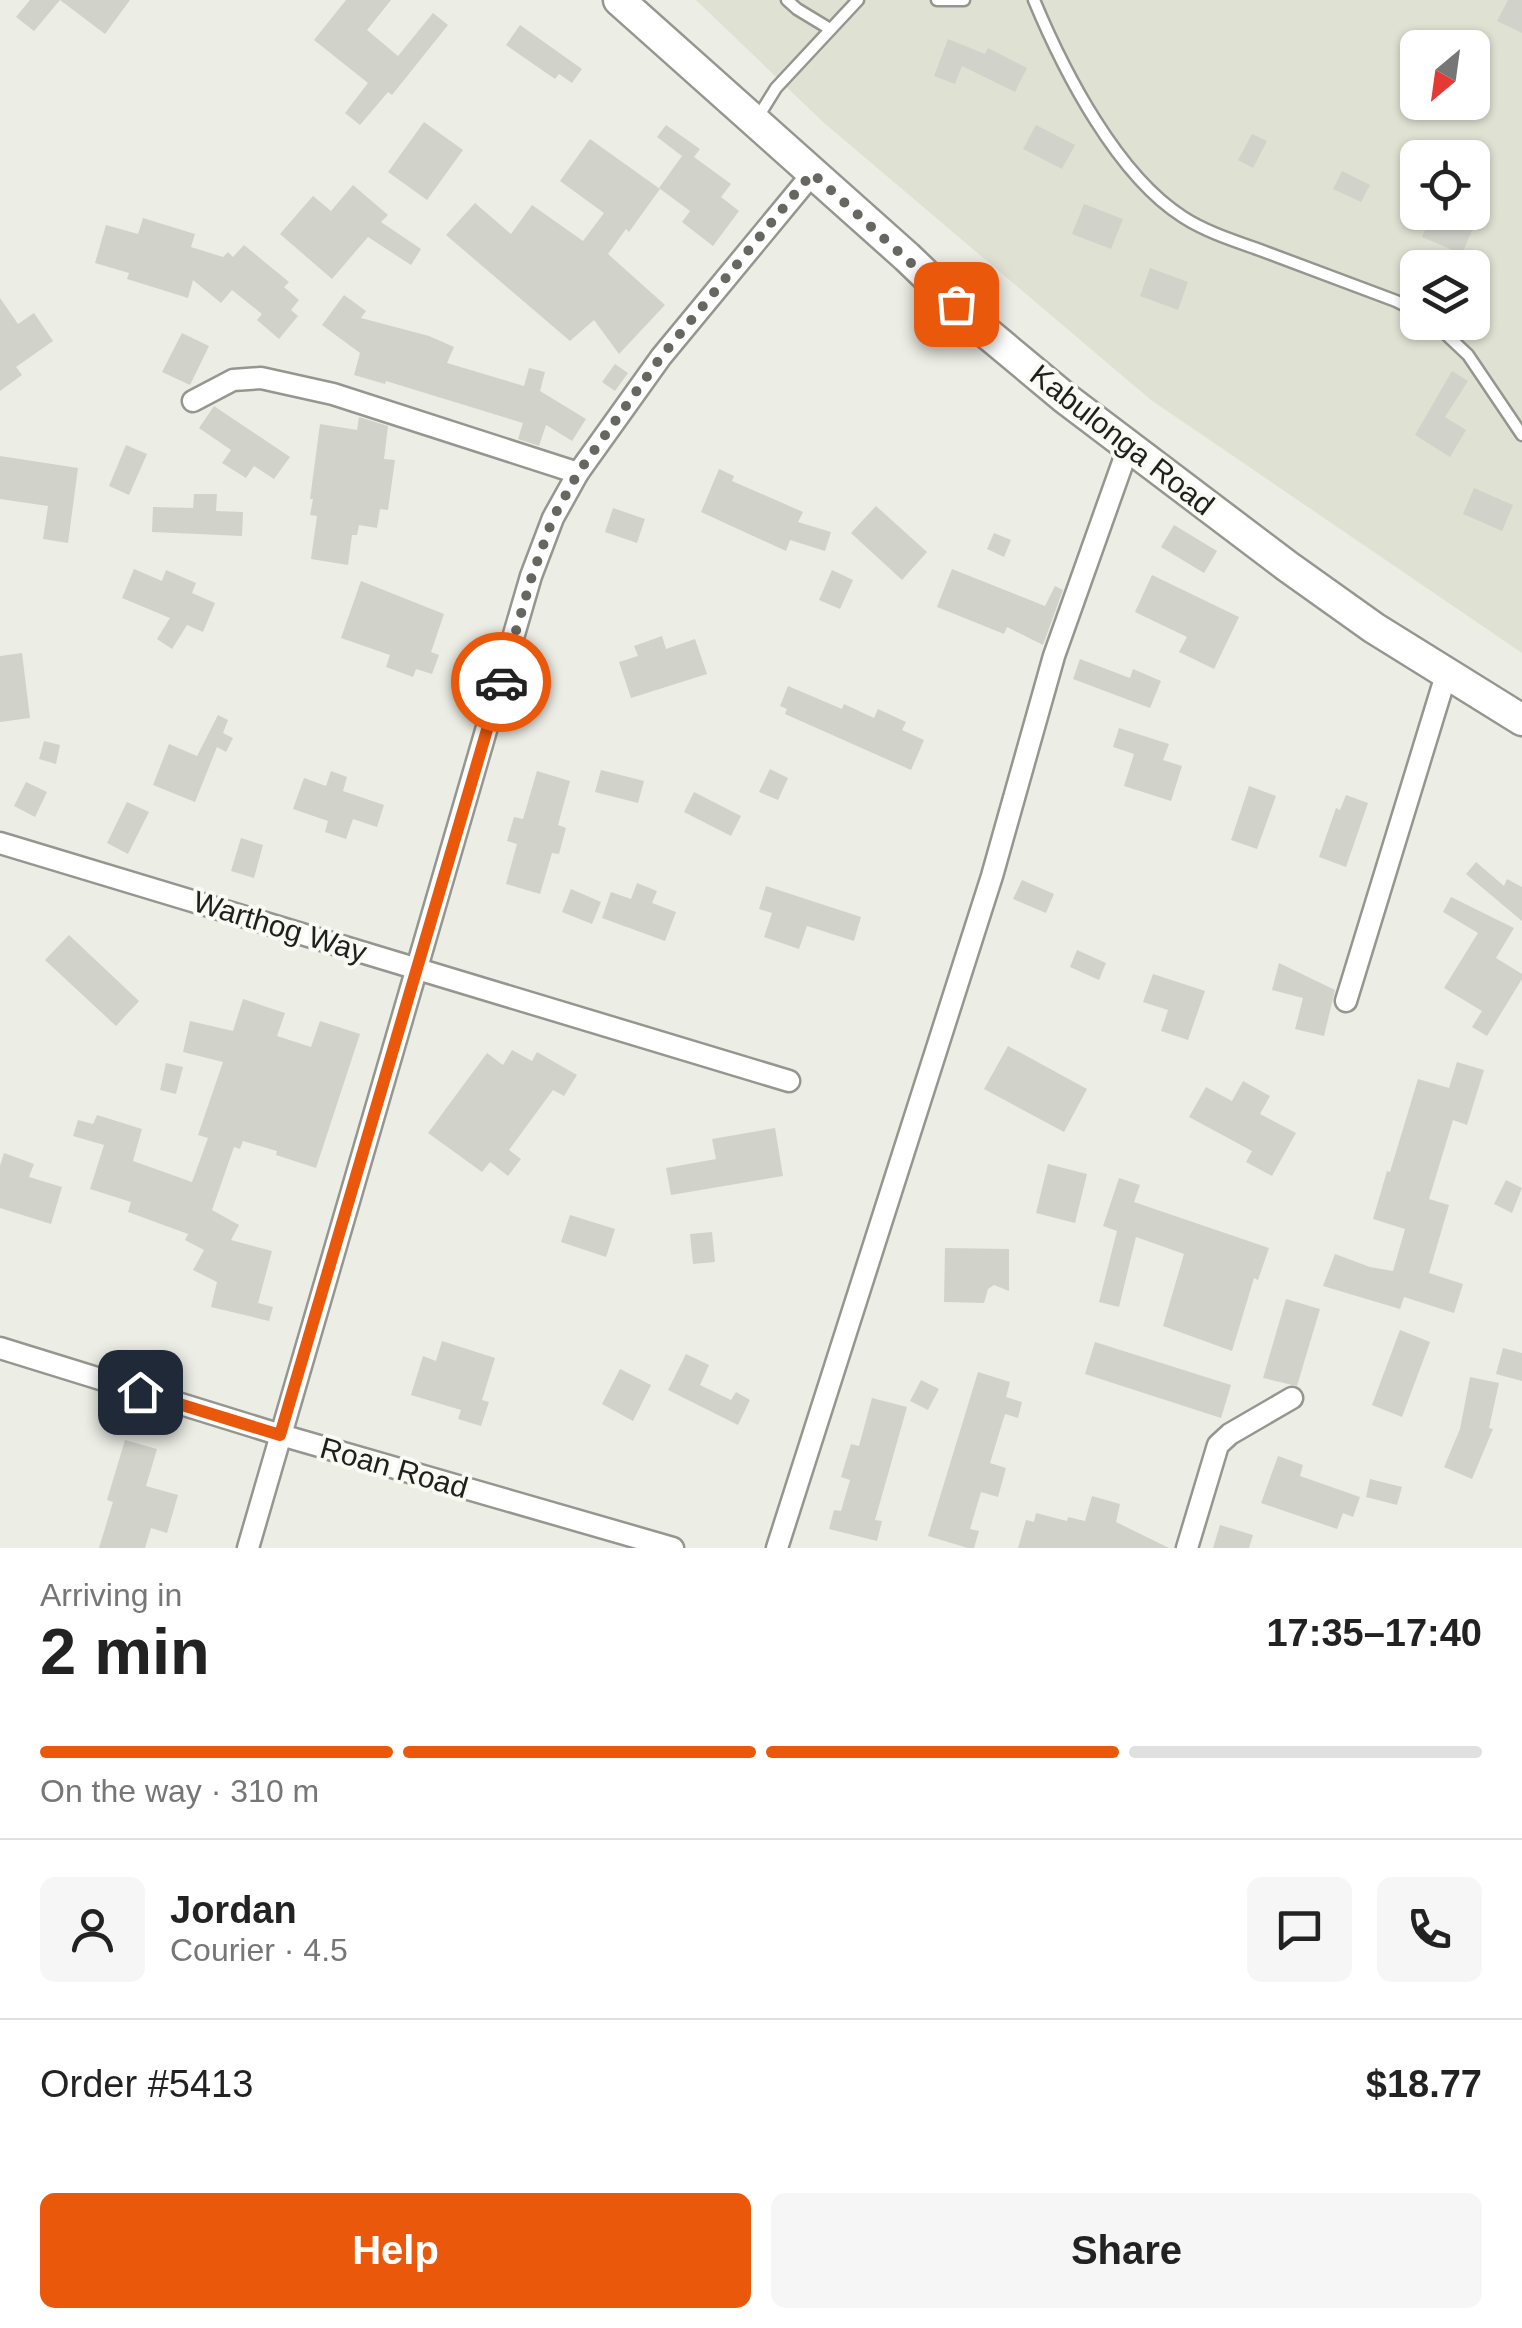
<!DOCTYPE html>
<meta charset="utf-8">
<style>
:root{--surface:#fff;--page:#f6f6f6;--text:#222;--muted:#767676;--line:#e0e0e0;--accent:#ea580c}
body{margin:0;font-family:Helvetica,sans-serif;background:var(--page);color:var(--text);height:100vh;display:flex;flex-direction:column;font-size:38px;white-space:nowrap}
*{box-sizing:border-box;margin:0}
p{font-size:32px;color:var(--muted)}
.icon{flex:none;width:55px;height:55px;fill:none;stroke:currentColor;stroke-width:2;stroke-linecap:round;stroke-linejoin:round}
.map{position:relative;height:1548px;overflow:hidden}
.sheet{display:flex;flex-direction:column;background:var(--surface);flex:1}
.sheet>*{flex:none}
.needle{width:65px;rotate:209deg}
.tools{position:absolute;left:1400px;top:30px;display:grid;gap:20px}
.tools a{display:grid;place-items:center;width:90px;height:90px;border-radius:15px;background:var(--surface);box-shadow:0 2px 8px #0004;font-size:50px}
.pin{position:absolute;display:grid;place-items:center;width:85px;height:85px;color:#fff;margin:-42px;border-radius:20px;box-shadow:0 5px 15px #0006}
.courier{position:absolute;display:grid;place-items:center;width:100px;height:100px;margin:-50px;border:8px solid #ea580c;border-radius:50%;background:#fff;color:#222;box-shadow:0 2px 12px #0007}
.headline em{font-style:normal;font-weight:800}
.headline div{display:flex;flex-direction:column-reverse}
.headline{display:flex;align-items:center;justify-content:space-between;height:170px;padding:0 40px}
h1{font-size:65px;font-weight:800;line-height:75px}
.bar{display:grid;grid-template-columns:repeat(4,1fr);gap:15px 10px;align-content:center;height:120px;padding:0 40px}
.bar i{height:12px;border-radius:8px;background:var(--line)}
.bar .current{background:var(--accent)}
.bar p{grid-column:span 4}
.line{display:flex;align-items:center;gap:25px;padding:0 40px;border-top:2px solid var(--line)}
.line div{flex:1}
.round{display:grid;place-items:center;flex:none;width:105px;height:105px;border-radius:15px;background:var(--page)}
.button{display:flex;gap:20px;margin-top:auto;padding:20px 40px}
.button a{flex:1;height:115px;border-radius:15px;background:var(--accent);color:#fff;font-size:40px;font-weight:800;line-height:115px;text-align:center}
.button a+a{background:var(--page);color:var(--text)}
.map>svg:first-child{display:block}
.built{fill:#dfe1d2;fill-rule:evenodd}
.building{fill:#d1d3cb}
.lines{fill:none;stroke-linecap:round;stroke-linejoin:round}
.service-casing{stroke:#95968f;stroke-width:15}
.minor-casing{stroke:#95968f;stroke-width:25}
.secondary-casing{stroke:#95968f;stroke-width:35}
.service{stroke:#fff;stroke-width:10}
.minor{stroke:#fff;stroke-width:20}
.secondary{stroke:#fff;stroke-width:30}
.done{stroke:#676762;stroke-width:10;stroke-dasharray:0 18}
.route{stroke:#ea580c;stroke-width:12}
.labels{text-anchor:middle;stroke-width:8;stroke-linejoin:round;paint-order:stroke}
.street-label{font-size:30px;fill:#1f1f1c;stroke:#f9faf3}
</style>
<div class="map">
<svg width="1522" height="1548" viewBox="0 0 1522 1548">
<rect width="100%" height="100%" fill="#ecede5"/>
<!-- built -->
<path class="built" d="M696 0H1522V653L1151 400 823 122ZM1418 48H1472V102H1418ZM1418 158H1472V212H1418ZM1418 268H1472V322H1418Z"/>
<!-- building -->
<g class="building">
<path d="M30 0H130L105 34 60 0 34 31 16 17Z"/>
<path d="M346 0H391L367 30 398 56 433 13 448 25 392 95 388 92 360 125 345 113 368 83 314 40Z"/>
<path d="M1508 0H1522V33L1497 21Z"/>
<path d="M520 25 582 69 572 83 559 74 555 79 506 45Z"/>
<path d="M948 39 985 54 988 48 1027 68 1015 92 962 66 955 84 934 76Z"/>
<path d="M424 122 463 150 427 200 388 172Z"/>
<path d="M666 125 700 149 694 157 731 184 721 197 739 211 713 246 682 222 690 211 659 188 682 156 657 137Z"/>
<path d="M1036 125 1075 145 1062 169 1023 149Z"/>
<path d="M1252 134 1267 141 1253 168 1238 160Z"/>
<path d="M590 139 660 189 629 232 626 229 608 254 665 305 619 354 594 320 570 341 446 235 475 203 511 234 532 205 583 241 604 213 560 181Z"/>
<path d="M1342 171 1370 185 1361 202 1333 189Z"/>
<path d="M353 185 388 215 381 222 421 249 411 265 368 237 332 279 280 234 313 196 331 211Z"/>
<path d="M1084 204 1123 219 1111 249 1072 234Z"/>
<path d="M1433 212 1473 228 1462 254 1422 237Z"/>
<path d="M143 218 195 234 191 247 223 257 228 252 233 257 244 245 289 282 284 287 299 300 291 310 298 316 279 339 257 320 262 314 232 290 221 303 193 280 188 298 127 279 129 273 95 263 106 225 138 234Z"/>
<path d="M1150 268 1188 282 1178 310 1140 296Z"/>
<path d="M344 295 366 311 361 318 429 336 454 347 447 363 524 386 529 368 545 372 540 391 586 419 572 441 546 425 539 446 518 439 523 423 386 381 385 384 354 375 360 353 322 325Z"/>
<path d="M0 298 18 324 34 313 53 341 16 367 22 375 0 391Z"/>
<path d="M182 333 209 346 190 385 162 372Z"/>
<path d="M615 364 628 373 615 391 602 382Z"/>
<path d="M1452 371 1468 381 1445 417 1466 430 1450 457 1415 435Z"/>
<path d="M214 406 290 457 274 479 254 466 246 478 222 463 231 450 199 428Z"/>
<path d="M359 417 388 426 384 459 395 460 388 510 380 509 377 528 359 525 357 535H352L348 565 311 559 317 516 310 515 313 499H310L320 424 357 430Z"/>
<path d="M126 445 147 454 129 495 109 486Z"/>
<path d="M0 456 78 468 68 543 43 539 48 506 0 499Z"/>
<path d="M719 469 734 476 732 481 803 512 798 522 831 532 825 551 790 540 786 551 701 512Z"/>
<path d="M1474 488 1513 505 1502 531 1463 514Z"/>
<path d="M194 494H217L216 511 243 512 242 536 152 532 153 507 193 508Z"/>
<path d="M876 506 927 552 902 580 851 533Z"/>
<path d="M613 508 645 519 637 543 605 532Z"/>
<path d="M1174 525 1217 551 1204 573 1161 547Z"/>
<path d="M994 533 1011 540 1004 557 987 549Z"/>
<path d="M134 569 162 581 166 570 196 583 192 593 215 603 203 632 187 625 172 649 157 639 170 618 122 598Z"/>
<path d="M952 569 1045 606 1055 586 1063 590 1043 645 1007 627 1004 634 937 607Z"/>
<path d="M832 570 853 580 840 609 819 600Z"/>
<path d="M1152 575 1239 617 1214 669 1179 652 1187 637 1135 612Z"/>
<path d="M361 581 444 614 431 652 439 655 432 674 416 669 413 677 386 667 390 655 341 638Z"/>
<path d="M662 636 666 649 695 639 707 674 631 698 619 662 638 656 634 646Z"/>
<path d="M22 653 30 718 0 722V656Z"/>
<path d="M1080 659 1130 678 1133 669 1161 681 1150 708 1073 679Z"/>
<path d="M788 686 842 709 844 704 874 718 878 709 906 722 902 730 924 740 911 770 785 714 787 709 780 706Z"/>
<path d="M218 715 228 720 223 733 233 738 226 752 217 747 195 802 153 785 169 744 197 756Z"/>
<path d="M1119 728 1169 744 1163 760 1182 766 1171 801 1124 786 1134 754 1113 747Z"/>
<path d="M44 741 60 745 56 764 39 759Z"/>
<path d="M770 769 788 778 778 800 759 792Z"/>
<path d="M601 770 644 781 638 803 595 792Z"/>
<path d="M331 771 347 777 343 791 384 805 377 827 353 819 346 839 325 832 328 821 293 809 304 778 326 786Z"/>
<path d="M537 771 570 781 558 825 566 828 559 854 552 853 540 894 506 884 517 844 507 841 514 817 523 819Z"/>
<path d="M26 782 47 792 35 817 14 806Z"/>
<path d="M1249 786 1276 796 1257 849 1231 840Z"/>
<path d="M694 792 741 816 731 836 684 812Z"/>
<path d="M1346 795 1368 803 1346 867 1319 857 1336 808 1340 810Z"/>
<path d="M127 802 149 812 128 854 107 843Z"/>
<path d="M241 838 263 845 254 878 231 871Z"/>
<path d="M1476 862 1504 886 1507 879 1522 887V921L1466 874Z"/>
<path d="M1022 880 1054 894 1046 913 1013 899Z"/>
<path d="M637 883 657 891 652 903 676 912 665 941 602 918 611 892 631 899Z"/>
<path d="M766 886 861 917 854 941 807 926 799 949 764 937 772 913 759 909Z"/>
<path d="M571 889 601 902 592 924 562 912Z"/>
<path d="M1451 897 1514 928 1496 958 1522 974V979L1487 1036 1472 1027 1482 1011 1444 988 1478 933 1443 912Z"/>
<path d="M69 935 139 1001 116 1026 45 960Z"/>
<path d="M1077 950 1106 963 1099 980 1070 967Z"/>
<path d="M1279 963 1335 990 1324 1036 1295 1029 1303 998 1272 990Z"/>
<path d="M1153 974 1205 991 1188 1040 1161 1031 1168 1010 1143 1002Z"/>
<path d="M243 999 285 1013 277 1036 311 1047 320 1021 360 1034 316 1168 276 1155 277 1151 243 1141 240 1149 234 1147 212 1210 239 1225 231 1240 272 1251 258 1303 273 1307 269 1321 211 1307 217 1282 193 1270 204 1250 185 1240 188 1234 128 1212 131 1202 90 1189 104 1145 73 1136 78 1120 93 1124 97 1115 142 1129 133 1161 192 1182 208 1138 198 1135 223 1062 183 1052 190 1021 233 1031Z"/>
<path d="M1008 1046 1087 1089 1064 1132 984 1089Z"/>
<path d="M512 1050 532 1061 537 1052 577 1075 564 1096 553 1090 509 1150 521 1159 508 1176 490 1162 482 1172 428 1133 487 1053 503 1065Z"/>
<path d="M1457 1062 1484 1070 1467 1125 1453 1120 1429 1199 1449 1205 1429 1273 1463 1284 1454 1313 1404 1297 1400 1309 1323 1286 1335 1254 1370 1267 1393 1271 1405 1229 1373 1219 1387 1171 1390 1172 1418 1079 1449 1088Z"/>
<path d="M166 1063 183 1067 176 1094 160 1090Z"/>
<path d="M1243 1081 1270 1096 1260 1114 1296 1133 1272 1176 1246 1162 1252 1151 1189 1117 1206 1087 1232 1101Z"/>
<path d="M775 1128 783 1176 671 1195 666 1168 716 1159 712 1139Z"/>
<path d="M4 1153 34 1164 29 1177 62 1187 51 1224 0 1208V1166Z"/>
<path d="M1048 1164 1087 1174 1075 1223 1036 1213Z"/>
<path d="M1119 1178 1140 1185 1134 1202 1269 1248 1258 1280 1254 1278 1232 1351 1163 1326 1184 1254 1136 1237 1119 1307 1099 1302 1117 1231 1103 1226Z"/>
<path d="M1506 1180 1522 1188 1512 1213 1494 1204Z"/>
<path d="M570 1215 615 1229 606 1257 561 1242Z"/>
<path d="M712 1232 715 1262 693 1264 690 1234Z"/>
<path d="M945 1248 1009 1249V1291L994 1285 988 1289 984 1303 944 1302Z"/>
<path d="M1286 1299 1320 1309 1297 1386 1263 1378Z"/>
<path d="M1400 1330 1430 1342 1402 1417 1372 1405Z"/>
<path d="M442 1341 495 1358 482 1400 489 1402 481 1426 458 1419 461 1410 411 1395 423 1356 436 1361Z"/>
<path d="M1095 1342 1231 1385 1221 1418 1085 1374Z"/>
<path d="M1503 1348 1522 1353V1381L1496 1374Z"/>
<path d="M686 1354 709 1365 700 1385 731 1400 736 1392 750 1400 738 1425 668 1390Z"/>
<path d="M620 1369 651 1385 633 1421 602 1404Z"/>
<path d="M978 1372 1010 1382 1006 1397 1022 1402 1018 1418 1005 1414 990 1463 1006 1468 998 1497 981 1492 970 1529 979 1531 974 1548H968L928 1536Z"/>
<path d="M1470 1377 1499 1383 1489 1428 1493 1429 1472 1479 1444 1467 1460 1429Z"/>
<path d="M921 1380 939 1389 928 1410 910 1401Z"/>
<path d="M872 1398 907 1407 875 1520 882 1521 877 1541 829 1529 834 1510 841 1511 850 1480 841 1477 851 1444 859 1446Z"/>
<path d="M125 1440 157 1449 146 1486 178 1495 167 1533 151 1528 145 1548H99L113 1502 107 1500Z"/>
<path d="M1278 1456 1303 1465 1300 1476 1360 1497 1353 1517 1343 1513 1337 1529 1261 1503Z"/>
<path d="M1370 1479 1402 1487 1397 1505 1366 1497Z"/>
<path d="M1092 1496 1120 1504 1116 1522 1169 1548H1018L1026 1520 1034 1522 1036 1513 1067 1521 1068 1517 1085 1521Z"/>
<path d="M1220 1525 1253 1535 1249 1548H1213Z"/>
</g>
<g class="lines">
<!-- service casing -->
<g class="service-casing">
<g id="service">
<path d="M787 0 797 9 830 29"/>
<path d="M937 0H964"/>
<path d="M1034 0C1064 72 1117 175 1183 217 1206 232 1235 241 1260 250 1305 267 1351 284 1396 301L1418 312"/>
<path d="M758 117 776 88 858 0"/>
<path d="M1433 322 1468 355 1522 435"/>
</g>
</g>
<!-- minor casing -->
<g class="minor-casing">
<g id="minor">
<path d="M193 401 233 380 261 378 333 394 578 473"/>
<path d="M0 843 789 1081"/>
<path d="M1346 1001 1446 675"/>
<path d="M0 1348 281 1435 673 1548"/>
<path d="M248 1548 531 576 553 518 578 473 661 357 813 173"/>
<path d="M777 1548 992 876 1054 656 1128 448"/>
<path d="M1187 1548 1218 1445 1230 1434 1292 1398"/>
</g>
</g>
<!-- secondary casing -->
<g class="secondary-casing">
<path id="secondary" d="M619 0 907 257 981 328 1065 398 1287 566 1374 628 1522 720"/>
</g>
<!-- service -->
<use href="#service" class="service"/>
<!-- minor -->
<use href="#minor" class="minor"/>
<!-- secondary -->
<use href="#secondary" class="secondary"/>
</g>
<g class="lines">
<!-- done -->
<path class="done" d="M501 682 532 576 553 518 578 473 661 357 812 173 956 304"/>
<!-- route -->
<path class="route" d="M140 1392 280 1435 501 682"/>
</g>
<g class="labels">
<!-- street labels -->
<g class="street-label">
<text transform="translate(1122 440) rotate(38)" y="10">Kabulonga Road</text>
<text transform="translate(280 927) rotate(17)" y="10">Warthog Way</text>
<text transform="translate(394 1468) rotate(16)" y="10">Roan Road</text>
</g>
</g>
</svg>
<div class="tools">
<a><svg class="needle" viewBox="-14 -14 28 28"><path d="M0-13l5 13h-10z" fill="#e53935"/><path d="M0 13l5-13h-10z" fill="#767676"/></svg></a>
<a><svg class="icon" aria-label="locate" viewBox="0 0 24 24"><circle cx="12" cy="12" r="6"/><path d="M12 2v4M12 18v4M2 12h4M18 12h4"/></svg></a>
<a><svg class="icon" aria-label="layers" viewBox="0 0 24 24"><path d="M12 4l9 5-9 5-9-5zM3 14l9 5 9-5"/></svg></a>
</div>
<div class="pin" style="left:956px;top:304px;background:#ea580c"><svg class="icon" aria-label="bag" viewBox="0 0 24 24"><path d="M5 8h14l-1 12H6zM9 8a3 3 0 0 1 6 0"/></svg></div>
<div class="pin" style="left:140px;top:1392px;background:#1f2937"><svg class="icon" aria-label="home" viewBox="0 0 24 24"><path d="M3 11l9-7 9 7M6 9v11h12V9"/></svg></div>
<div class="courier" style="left:501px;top:682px"><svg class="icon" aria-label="car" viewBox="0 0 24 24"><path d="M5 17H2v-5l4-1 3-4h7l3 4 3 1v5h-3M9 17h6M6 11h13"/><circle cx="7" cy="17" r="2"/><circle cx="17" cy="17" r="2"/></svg></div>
</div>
<section class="sheet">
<div class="headline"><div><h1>2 min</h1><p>Arriving in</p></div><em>17:35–17:40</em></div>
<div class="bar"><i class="current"></i><i class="current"></i><i class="current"></i><i></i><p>On the way · 310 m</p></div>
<div class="line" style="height:180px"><a class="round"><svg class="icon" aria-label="person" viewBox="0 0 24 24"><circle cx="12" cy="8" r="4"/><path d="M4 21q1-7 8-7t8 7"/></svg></a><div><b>Jordan</b><p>Courier · 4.5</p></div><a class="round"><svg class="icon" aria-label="chat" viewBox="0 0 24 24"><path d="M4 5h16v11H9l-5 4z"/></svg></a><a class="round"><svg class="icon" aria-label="phone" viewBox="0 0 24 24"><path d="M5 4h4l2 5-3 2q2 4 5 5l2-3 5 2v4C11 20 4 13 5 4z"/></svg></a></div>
<div class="line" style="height:130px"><div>Order #5413</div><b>$18.77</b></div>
<div class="button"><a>Help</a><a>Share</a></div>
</section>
